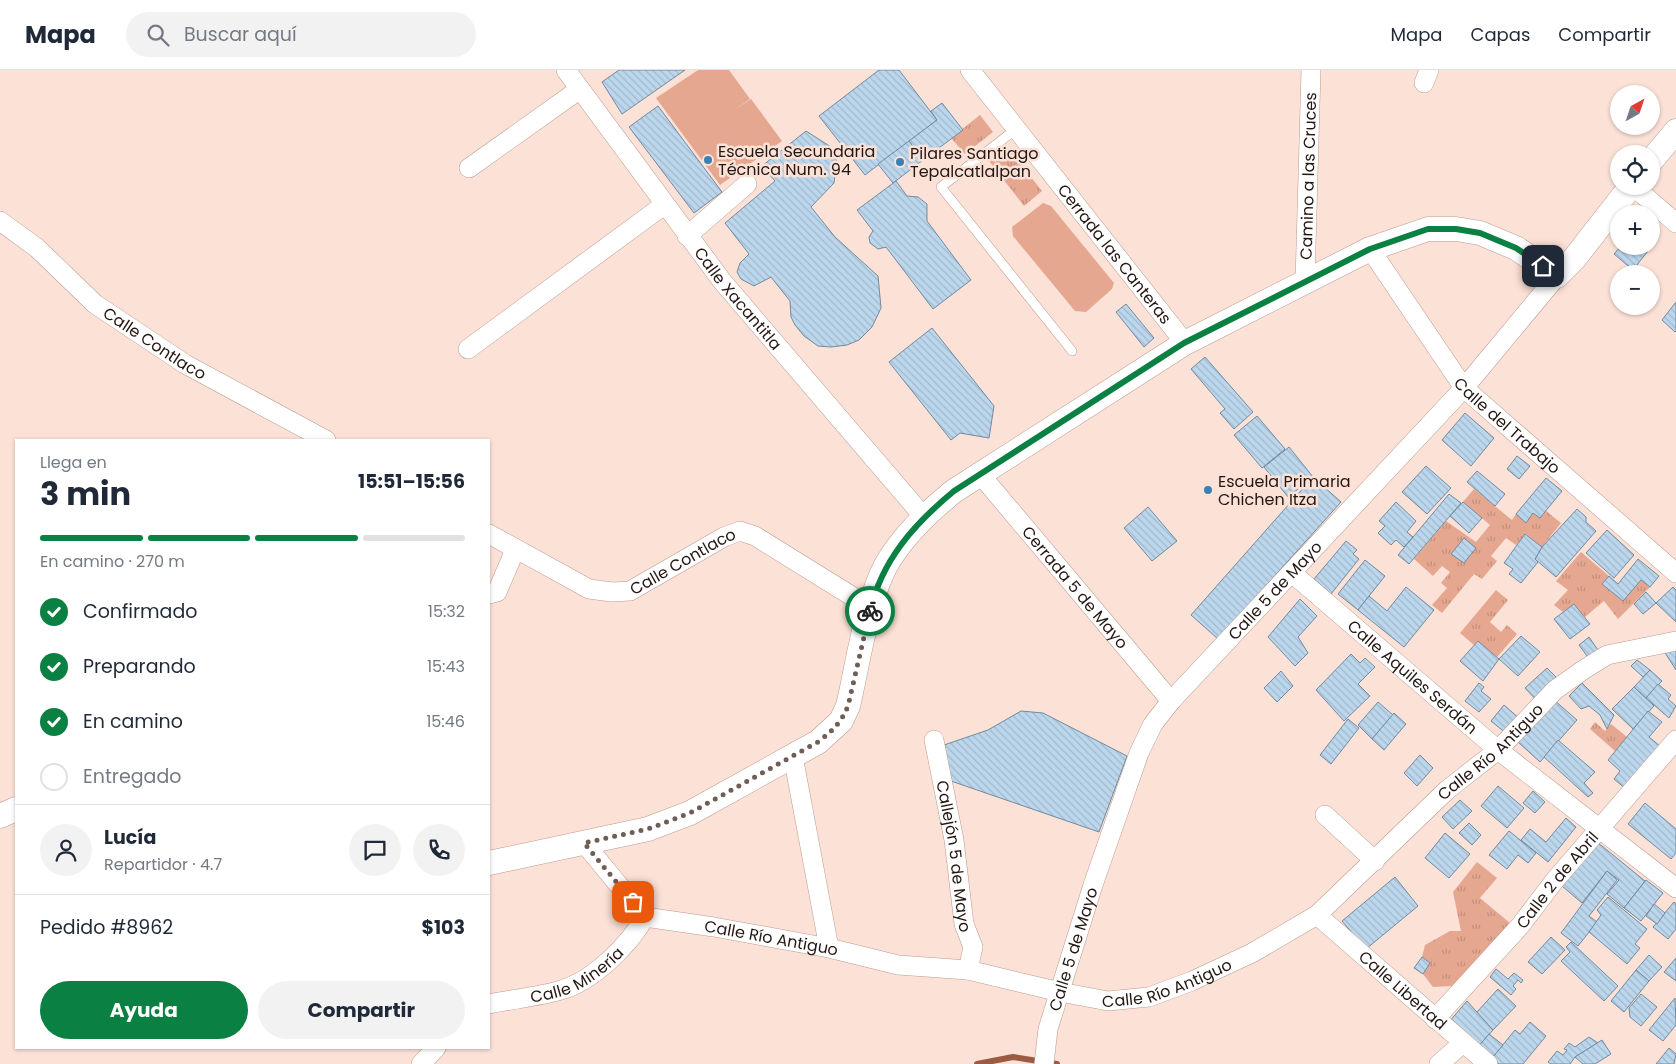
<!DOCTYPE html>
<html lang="es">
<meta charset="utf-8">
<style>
:root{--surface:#fff;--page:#f2f2f3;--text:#1f2937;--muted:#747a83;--line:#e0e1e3;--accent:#0b8043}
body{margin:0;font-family:Poppins,sans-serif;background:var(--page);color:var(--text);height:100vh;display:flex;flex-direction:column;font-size:19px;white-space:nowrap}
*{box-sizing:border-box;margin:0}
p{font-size:16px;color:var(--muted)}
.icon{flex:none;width:28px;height:28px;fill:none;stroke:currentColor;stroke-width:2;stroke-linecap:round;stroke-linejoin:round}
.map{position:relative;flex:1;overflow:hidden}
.details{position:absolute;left:15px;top:369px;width:475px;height:610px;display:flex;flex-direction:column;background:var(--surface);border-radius:0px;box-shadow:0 1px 4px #0004}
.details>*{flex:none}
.needle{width:32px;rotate:40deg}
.controls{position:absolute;left:1610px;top:15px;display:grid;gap:10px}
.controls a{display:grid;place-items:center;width:50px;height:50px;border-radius:50%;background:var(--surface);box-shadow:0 1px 4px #0004;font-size:25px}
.pin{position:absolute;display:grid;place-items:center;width:42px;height:42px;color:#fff;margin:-21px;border-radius:10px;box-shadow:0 2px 8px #0006}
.courier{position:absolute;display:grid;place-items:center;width:50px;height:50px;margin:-25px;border:4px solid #0b8043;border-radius:50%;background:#fff;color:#222;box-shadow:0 1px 6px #0007}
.summary em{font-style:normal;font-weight:700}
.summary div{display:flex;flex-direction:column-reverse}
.summary{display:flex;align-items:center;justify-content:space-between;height:85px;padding:0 25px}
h1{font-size:32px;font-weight:700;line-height:38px}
.bar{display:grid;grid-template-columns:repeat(4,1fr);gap:8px 5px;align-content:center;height:60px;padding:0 25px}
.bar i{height:6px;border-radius:4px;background:var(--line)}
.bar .on{background:var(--accent)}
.bar p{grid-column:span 4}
.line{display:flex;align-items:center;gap:12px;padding:0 25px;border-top:1px solid var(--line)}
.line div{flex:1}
.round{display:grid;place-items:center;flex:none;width:52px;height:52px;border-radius:26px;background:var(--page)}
ol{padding:0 25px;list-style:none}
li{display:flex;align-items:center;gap:15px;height:55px}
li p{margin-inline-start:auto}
li .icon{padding:5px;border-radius:50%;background:var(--accent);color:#fff;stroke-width:4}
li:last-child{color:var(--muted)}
li i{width:28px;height:28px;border:2px solid var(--line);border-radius:50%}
.button{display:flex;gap:10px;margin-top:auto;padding:10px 25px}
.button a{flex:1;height:58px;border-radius:30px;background:var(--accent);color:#fff;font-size:20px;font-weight:700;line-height:58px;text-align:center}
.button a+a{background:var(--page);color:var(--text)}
header{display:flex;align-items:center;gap:30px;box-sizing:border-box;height:70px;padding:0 25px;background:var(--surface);border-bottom:1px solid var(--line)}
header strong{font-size:24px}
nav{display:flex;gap:28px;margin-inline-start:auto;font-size:18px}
.search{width:350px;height:45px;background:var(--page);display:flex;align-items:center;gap:12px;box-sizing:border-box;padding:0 18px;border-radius:28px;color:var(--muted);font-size:19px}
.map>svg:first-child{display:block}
.grass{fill:url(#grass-tufts)}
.park{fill:#e5a790}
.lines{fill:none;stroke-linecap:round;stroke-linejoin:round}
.stream{stroke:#9b5b43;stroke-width:6}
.building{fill:url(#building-back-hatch);stroke:#718a9e}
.service-casing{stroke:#bb9b8f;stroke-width:10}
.minor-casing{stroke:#bb9b8f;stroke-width:20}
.tertiary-casing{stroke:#bb9b8f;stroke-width:25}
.service{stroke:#fff;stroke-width:9}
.minor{stroke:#fff;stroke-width:19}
.tertiary{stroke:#fff;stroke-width:24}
.done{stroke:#6f5e58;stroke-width:5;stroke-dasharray:0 9}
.route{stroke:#0b8043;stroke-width:6}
.poi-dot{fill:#3881b5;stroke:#fce1d7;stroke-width:2}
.labels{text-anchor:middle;stroke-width:5;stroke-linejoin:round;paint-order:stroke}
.poi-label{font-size:16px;fill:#231713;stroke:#fce1d7;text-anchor:start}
.street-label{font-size:16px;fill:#231713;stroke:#fce1d7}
</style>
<header>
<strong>Mapa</strong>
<div class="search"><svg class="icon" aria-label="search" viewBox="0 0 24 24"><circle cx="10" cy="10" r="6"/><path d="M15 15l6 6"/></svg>Buscar aquí</div>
<nav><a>Mapa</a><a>Capas</a><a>Compartir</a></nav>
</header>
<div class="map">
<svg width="1676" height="994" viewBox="0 0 1676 994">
<defs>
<pattern id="grass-tufts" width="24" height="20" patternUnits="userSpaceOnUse" patternTransform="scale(1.25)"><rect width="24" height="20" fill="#e5a790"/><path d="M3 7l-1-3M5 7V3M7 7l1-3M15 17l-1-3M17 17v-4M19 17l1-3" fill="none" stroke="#c48f7b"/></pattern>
<pattern id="building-back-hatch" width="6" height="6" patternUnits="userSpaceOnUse" patternTransform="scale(1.25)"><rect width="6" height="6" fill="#bcd7ed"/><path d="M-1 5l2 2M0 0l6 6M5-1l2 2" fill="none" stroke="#a1b8ca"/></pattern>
</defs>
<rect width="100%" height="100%" fill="#fce1d7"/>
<!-- grass -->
<g class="grass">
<path d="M980 45 993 62 965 84 951 68Z"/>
<path d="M1007 77 1042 121 1024 136 989 91Z"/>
<path d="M1474 419 1512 450 1516 444 1526 453 1533 443 1540 448 1546 441 1561 453 1542 477 1526 464 1516 475 1506 468 1491 486 1497 491 1482 509 1474 504 1442 543 1432 535 1447 518 1441 513 1450 502 1442 496 1433 506 1414 489 1446 451 1476 472 1490 455 1463 432Z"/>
<path d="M1581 482 1609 506 1602 514 1623 531 1641 510 1650 517 1618 549 1604 531 1585 547 1574 534 1563 542 1554 535 1568 520 1556 511Z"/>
<path d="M1496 520 1508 530 1490 552 1501 562 1507 555 1517 564 1497 587 1478 571 1474 575 1460 563Z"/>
<path d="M1595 652 1605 661 1611 654 1627 667 1615 681 1590 659Z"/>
<path d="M1477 792 1497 808 1480 828 1510 853 1486 882 1452 916 1433 917 1423 904 1430 893 1422 887 1425 875 1450 861H1461L1453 822Z"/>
</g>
<!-- park -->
<g class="park">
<path d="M698 0H729L750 29 733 41 751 29 782 71 720 115 656 28Z"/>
<path d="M1043 133 1051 136 1114 213 1112 219 1086 242 1075 241 1013 166 1012 157Z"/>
</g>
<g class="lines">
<!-- stream -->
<path class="stream" d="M977 994 1013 987 1057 994"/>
</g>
<!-- building -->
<g class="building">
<path d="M619 0H685L622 44 602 12Z"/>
<path d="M879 0H899L937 50 865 105 819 46Z"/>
<path d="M942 33 963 60 923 90 909 71 937 50 931 41Z"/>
<path d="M658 36 722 122 694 143 629 57Z"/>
<path d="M806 61 831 77 837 92 834 113 811 137 835 167 878 206 881 238 872 257 859 270 847 275 831 277 818 276 804 266 795 255 791 247 790 231 771 207 754 216 741 209 737 202 740 193 749 184 725 153 775 111 762 96Z"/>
<path d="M909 71 923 90 893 113 878 94Z"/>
<path d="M896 111 907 126 918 127 927 134V151L971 210 933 239 886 177 878 179 870 173 869 167 873 161 857 140Z"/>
<path d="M1621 176H1650L1651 177 1633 200 1614 184Z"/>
<path d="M1676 232V261L1675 262 1662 250Z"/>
<path d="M1126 234 1154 268 1144 277 1116 242Z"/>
<path d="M932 258 994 336 989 368 960 363 951 370 889 292Z"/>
<path d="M1205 287 1253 342 1234 359 1220 343 1225 339 1191 299Z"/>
<path d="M1465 343 1494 368 1471 396 1442 370Z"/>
<path d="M1257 346 1285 379 1262 398 1234 365Z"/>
<path d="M1289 377 1313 407 1288 427 1264 397Z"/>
<path d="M1517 386 1530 396 1519 409 1507 399Z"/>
<path d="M1426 396 1451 418 1427 444 1402 422Z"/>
<path d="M1477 401 1505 424 1495 436 1467 412Z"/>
<path d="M1313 407 1341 432 1218 569 1191 545Z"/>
<path d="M1546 408 1562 421 1540 448 1533 443 1526 453 1516 444Z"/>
<path d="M1449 424 1461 433 1409 494 1398 485Z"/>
<path d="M1396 432 1416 451 1407 462 1413 467 1404 477 1396 470 1391 475 1378 463 1385 456 1379 451Z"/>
<path d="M1463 432 1482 448 1469 463 1450 446Z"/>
<path d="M1148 437 1177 471 1152 491 1124 458Z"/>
<path d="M1577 439 1586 447V452L1596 461 1556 507 1535 489 1542 477Z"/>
<path d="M1607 460 1634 485 1614 508 1586 483Z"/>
<path d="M1525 464 1542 477 1535 489 1538 492 1521 513 1509 504 1513 499 1504 493Z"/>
<path d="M1464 468 1476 478 1464 493 1451 484Z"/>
<path d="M1346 471 1357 480 1353 484 1359 489 1331 524 1314 509Z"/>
<path d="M1638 489 1659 506 1650 517 1641 510 1623 531 1602 514 1609 506 1618 514Z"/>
<path d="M1365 490 1385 506 1358 540 1338 524Z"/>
<path d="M1406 517 1434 540 1404 577 1358 540 1369 526 1387 541Z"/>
<path d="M1673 517 1676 520V552L1656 533Z"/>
<path d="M1646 522 1656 533 1643 544 1634 534Z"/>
<path d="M1300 529 1317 546 1298 567 1308 583 1295 596 1268 567Z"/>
<path d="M1574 534 1590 554 1570 569 1554 549Z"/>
<path d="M1521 566 1540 582 1518 606 1499 589Z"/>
<path d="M1589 567 1600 583 1590 590 1579 575Z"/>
<path d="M1478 571 1499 589 1483 611 1460 591Z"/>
<path d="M1676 580V600L1664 581Z"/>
<path d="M1351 584 1360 593 1365 588 1375 597 1358 614 1370 626 1344 651 1316 620Z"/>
<path d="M1637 590 1650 600 1643 607 1631 596Z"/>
<path d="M1547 598 1559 610 1537 631 1525 618Z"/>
<path d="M1650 600 1662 611 1646 628 1634 617Z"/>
<path d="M1281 601 1293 616 1277 632 1264 618Z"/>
<path d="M1479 613 1484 617 1481 621 1491 629 1479 642 1465 631Z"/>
<path d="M1582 613 1614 645 1607 659 1600 645 1589 636 1581 639 1569 626Z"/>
<path d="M1658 614 1671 625 1668 629 1676 636 1669 648 1646 628Z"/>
<path d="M1634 617 1654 636 1633 659 1612 639Z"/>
<path d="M1554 630 1577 650 1540 692 1518 672Z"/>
<path d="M1378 632 1393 645 1372 669 1358 655Z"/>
<path d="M1504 635 1520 649 1507 664 1491 651Z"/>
<path d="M1021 641 1043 643 1127 686 1099 762 951 711 944 675 988 660Z"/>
<path d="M1648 641 1662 652 1649 667 1661 677 1627 720 1614 709 1620 701 1608 690Z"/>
<path d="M1394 643 1406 654 1384 680 1372 669Z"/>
<path d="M1348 649 1359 658 1331 694 1320 685Z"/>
<path d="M1558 670 1595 702 1584 713 1593 723 1588 727 1544 687Z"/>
<path d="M1420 685 1433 698 1417 716 1404 703Z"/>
<path d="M1498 716 1524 738 1507 758 1481 736Z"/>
<path d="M1533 721 1545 732 1535 743 1523 733Z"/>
<path d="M1460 730 1472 741 1453 759 1442 747Z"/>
<path d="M1645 733 1676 759V783L1671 789 1628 754Z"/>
<path d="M1566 748 1576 757 1548 792 1521 770 1530 759 1546 772Z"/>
<path d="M1469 753 1481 765 1472 775 1459 763Z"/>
<path d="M1509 761 1536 783 1528 793 1518 785 1507 799 1489 785Z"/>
<path d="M1445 763 1470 784 1449 808 1425 788Z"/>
<path d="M1597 772 1645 811 1624 838 1607 824 1619 810 1607 801 1582 833 1562 816Z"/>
<path d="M1607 801 1617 810 1589 846 1597 852 1578 876 1561 863Z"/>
<path d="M1395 807 1418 836 1366 879 1342 851Z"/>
<path d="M1646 810 1663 823 1641 851 1624 838Z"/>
<path d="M1608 827 1647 859 1635 874 1640 878 1627 894 1589 862 1601 845 1597 840Z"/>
<path d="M1674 832 1676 834V859L1668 869 1653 857Z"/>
<path d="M1654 834 1665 843 1657 854 1646 846Z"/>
<path d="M1551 867 1565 880 1542 904 1528 892Z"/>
<path d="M1571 872 1618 916 1604 931 1561 891 1570 882 1566 877Z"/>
<path d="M1649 885 1662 897 1649 911 1636 900Z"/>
<path d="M1422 887 1430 893 1423 904 1414 898Z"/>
<path d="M1676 888V911L1664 902Z"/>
<path d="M1496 899 1508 909 1514 903 1523 910 1521 913 1518 910 1513 916 1516 919 1511 925 1490 907Z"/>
<path d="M1636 900 1649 911 1624 942 1611 931Z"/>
<path d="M1498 919 1516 936 1493 960 1476 943Z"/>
<path d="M1641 924 1657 937 1641 956 1630 947 1629 938Z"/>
<path d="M1675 928 1676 955 1663 971 1649 960Z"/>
<path d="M1467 931 1493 960 1478 977 1449 952Z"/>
<path d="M1530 952 1546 966 1523 994H1499L1492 988 1515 960 1520 964Z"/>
<path d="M1489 964 1503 975 1492 988 1478 977Z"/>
<path d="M1589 967 1598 973 1575 987 1570 994H1551L1548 992 1557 981 1563 985 1567 980 1564 979 1569 973 1575 977Z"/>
<path d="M1602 970 1611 984 1595 994H1583L1575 987Z"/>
<path d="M1669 978 1676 984 1674 994H1656Z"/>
</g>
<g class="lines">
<!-- service casing -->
<g class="service-casing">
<path id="service" d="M1016 59 941 117 1072 281"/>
</g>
<!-- minor casing -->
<g class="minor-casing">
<g id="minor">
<path id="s1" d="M566 0 722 211 923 446"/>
<path id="s2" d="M970 0 1185 273"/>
<path d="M1424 13 1429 0"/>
<path d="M469 98 580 19"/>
<path d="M1633 116 1676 153"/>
<path id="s3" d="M0 151 37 178 95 234 185 294 326 370"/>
<path d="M687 166 747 114"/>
<path id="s4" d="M1370 179 1464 318 1676 503"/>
<path id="s5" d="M1305 212 1311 0"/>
<path d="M468 279 664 135"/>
<path id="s6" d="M980 404 1171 631"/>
<path id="s7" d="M489 464 589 519 612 522 630 521 724 467 740 461 755 466 871 538"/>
<path id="s8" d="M1292 503 1498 680 1676 818"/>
<path d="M489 524 497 522 515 480"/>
<path id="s9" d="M934 670 954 770 964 854 973 877 968 900"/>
<path d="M793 686 829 878"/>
<path d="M1325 745 1375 791"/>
<path id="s10" d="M584 773 645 847 714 857 829 878 898 895 968 900 1060 922 1108 931 1149 927 1192 911 1252 883 1317 845 1447 720 1498 680 1555 620 1583 600 1607 585 1676 571"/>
<path id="s11" d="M1317 845 1488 994"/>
<path id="s12" d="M489 934C513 929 538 927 561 920 593 911 629 875 645 847"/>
<path id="s13" d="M1435 949 1520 856 1555 810 1676 670"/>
<path d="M421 994 436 978"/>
<path id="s14" d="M1044 994 1048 959 1093 815 1139 683 1153 654 1171 631 1464 318 1557 206"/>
<path d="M1439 994 1463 973"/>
</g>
</g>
<!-- tertiary casing -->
<g class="tertiary-casing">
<g id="tertiary">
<path d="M1651 91 1676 61"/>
<path d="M0 746 16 739"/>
<path d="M489 793 648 759 690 743 818 672 841 651 848 636C858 594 867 526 889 490 906 463 929 441 954 421L1185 273 1370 179 1428 159H1456L1480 163 1516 178 1557 206 1574 189 1631 116"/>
</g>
</g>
<!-- service -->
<use href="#service" class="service"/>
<!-- minor -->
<use href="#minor" class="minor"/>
<!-- tertiary -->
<use href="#tertiary" class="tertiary"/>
</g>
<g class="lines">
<!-- done -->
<path class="done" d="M633 832 584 773 648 759 690 743 818 672C832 661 841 653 848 636L870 541"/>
<!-- route -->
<path class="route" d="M870 541C882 490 914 454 954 421L1184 273 1370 179 1428 159H1456L1480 163 1516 178 1543 196"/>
</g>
<!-- markers -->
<g class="poi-dot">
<circle cx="708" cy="90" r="5"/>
<circle cx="900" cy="92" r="5"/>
<circle cx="1208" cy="420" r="5"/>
</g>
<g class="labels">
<!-- poi labels -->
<g class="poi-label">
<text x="718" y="87">Escuela Secundaria<tspan x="718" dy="18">Técnica Num. 94</tspan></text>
<text x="910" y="89">Pilares Santiago<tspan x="910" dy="18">Tepalcatlalpan</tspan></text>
<text x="1218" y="417">Escuela Primaria<tspan x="1218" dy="18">Chichen Itza</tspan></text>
</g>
<!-- street labels -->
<g class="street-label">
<text dy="6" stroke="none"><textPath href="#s5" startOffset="106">Camino a las Cruces</textPath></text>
<text dy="6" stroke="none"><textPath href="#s2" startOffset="234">Cerrada las Canteras</textPath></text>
<text dy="6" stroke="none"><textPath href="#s1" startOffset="286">Calle Xacantitla</textPath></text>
<text dy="6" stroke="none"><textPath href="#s3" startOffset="198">Calle Contlaco</textPath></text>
<text dy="6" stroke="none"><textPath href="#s4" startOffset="225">Calle del Trabajo</textPath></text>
<text dy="6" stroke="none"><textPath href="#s7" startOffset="216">Calle Contlaco</textPath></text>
<text dy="6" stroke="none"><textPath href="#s6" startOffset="148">Cerrada 5 de Mayo</textPath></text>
<text dy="6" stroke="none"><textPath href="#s14" startOffset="539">Calle 5 de Mayo</textPath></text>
<text dy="6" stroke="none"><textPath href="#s8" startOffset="159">Calle Aquiles Serdán</textPath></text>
<text dy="6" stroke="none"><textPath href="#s10" startOffset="1034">Calle Río Antiguo</textPath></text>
<text dy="6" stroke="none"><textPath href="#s9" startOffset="118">Callejón 5 de Mayo</textPath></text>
<text dy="6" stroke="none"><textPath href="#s13" startOffset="185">Calle 2 de Abril</textPath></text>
<text dy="6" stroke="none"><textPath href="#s10" startOffset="224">Calle Río Antiguo</textPath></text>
<text dy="6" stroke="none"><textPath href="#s14" startOffset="119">Calle 5 de Mayo</textPath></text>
<text dy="6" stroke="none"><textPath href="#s12" startOffset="94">Calle Minería</textPath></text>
<text dy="6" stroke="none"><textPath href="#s10" startOffset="629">Calle Río Antiguo</textPath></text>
<text dy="6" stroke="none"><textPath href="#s11" startOffset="114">Calle Libertad</textPath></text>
</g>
</g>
</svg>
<div class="controls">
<a><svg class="needle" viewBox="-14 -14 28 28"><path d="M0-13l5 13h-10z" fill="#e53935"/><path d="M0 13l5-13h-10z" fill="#747a83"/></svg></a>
<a><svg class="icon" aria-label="locate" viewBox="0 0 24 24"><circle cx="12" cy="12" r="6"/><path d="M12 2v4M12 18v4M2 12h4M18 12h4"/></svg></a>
<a>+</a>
<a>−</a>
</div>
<div class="pin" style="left:633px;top:832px;background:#ea580c"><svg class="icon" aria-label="bag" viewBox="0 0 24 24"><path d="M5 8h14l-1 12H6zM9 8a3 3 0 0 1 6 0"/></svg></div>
<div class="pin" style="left:1543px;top:196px;background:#1f2937"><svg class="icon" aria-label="home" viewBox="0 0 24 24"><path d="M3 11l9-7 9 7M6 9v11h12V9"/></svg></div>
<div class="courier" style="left:870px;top:541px"><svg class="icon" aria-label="bike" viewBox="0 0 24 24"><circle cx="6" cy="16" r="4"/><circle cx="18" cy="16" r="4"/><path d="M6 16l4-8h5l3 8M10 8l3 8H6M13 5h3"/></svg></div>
<section class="details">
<div class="summary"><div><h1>3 min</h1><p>Llega en</p></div><em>15:51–15:56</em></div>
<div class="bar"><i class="on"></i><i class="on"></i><i class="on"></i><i></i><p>En camino · 270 m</p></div>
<ol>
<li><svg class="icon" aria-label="check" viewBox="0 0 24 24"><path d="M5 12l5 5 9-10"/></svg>Confirmado<p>15:32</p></li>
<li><svg class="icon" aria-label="check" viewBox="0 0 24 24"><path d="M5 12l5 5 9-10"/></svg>Preparando<p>15:43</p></li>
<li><svg class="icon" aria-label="check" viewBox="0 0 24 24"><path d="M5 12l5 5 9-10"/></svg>En camino<p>15:46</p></li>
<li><i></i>Entregado</li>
</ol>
<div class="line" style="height:90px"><a class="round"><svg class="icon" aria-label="person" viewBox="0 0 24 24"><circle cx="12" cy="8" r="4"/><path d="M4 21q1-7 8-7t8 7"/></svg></a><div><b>Lucía</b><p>Repartidor · 4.7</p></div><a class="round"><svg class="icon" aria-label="chat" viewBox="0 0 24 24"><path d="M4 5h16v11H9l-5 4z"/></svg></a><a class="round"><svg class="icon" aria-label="phone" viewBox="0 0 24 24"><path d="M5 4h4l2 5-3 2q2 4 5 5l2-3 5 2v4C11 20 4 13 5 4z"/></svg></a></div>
<div class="line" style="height:65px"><div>Pedido #8962</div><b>$103</b></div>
<div class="button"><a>Ayuda</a><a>Compartir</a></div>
</section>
</div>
